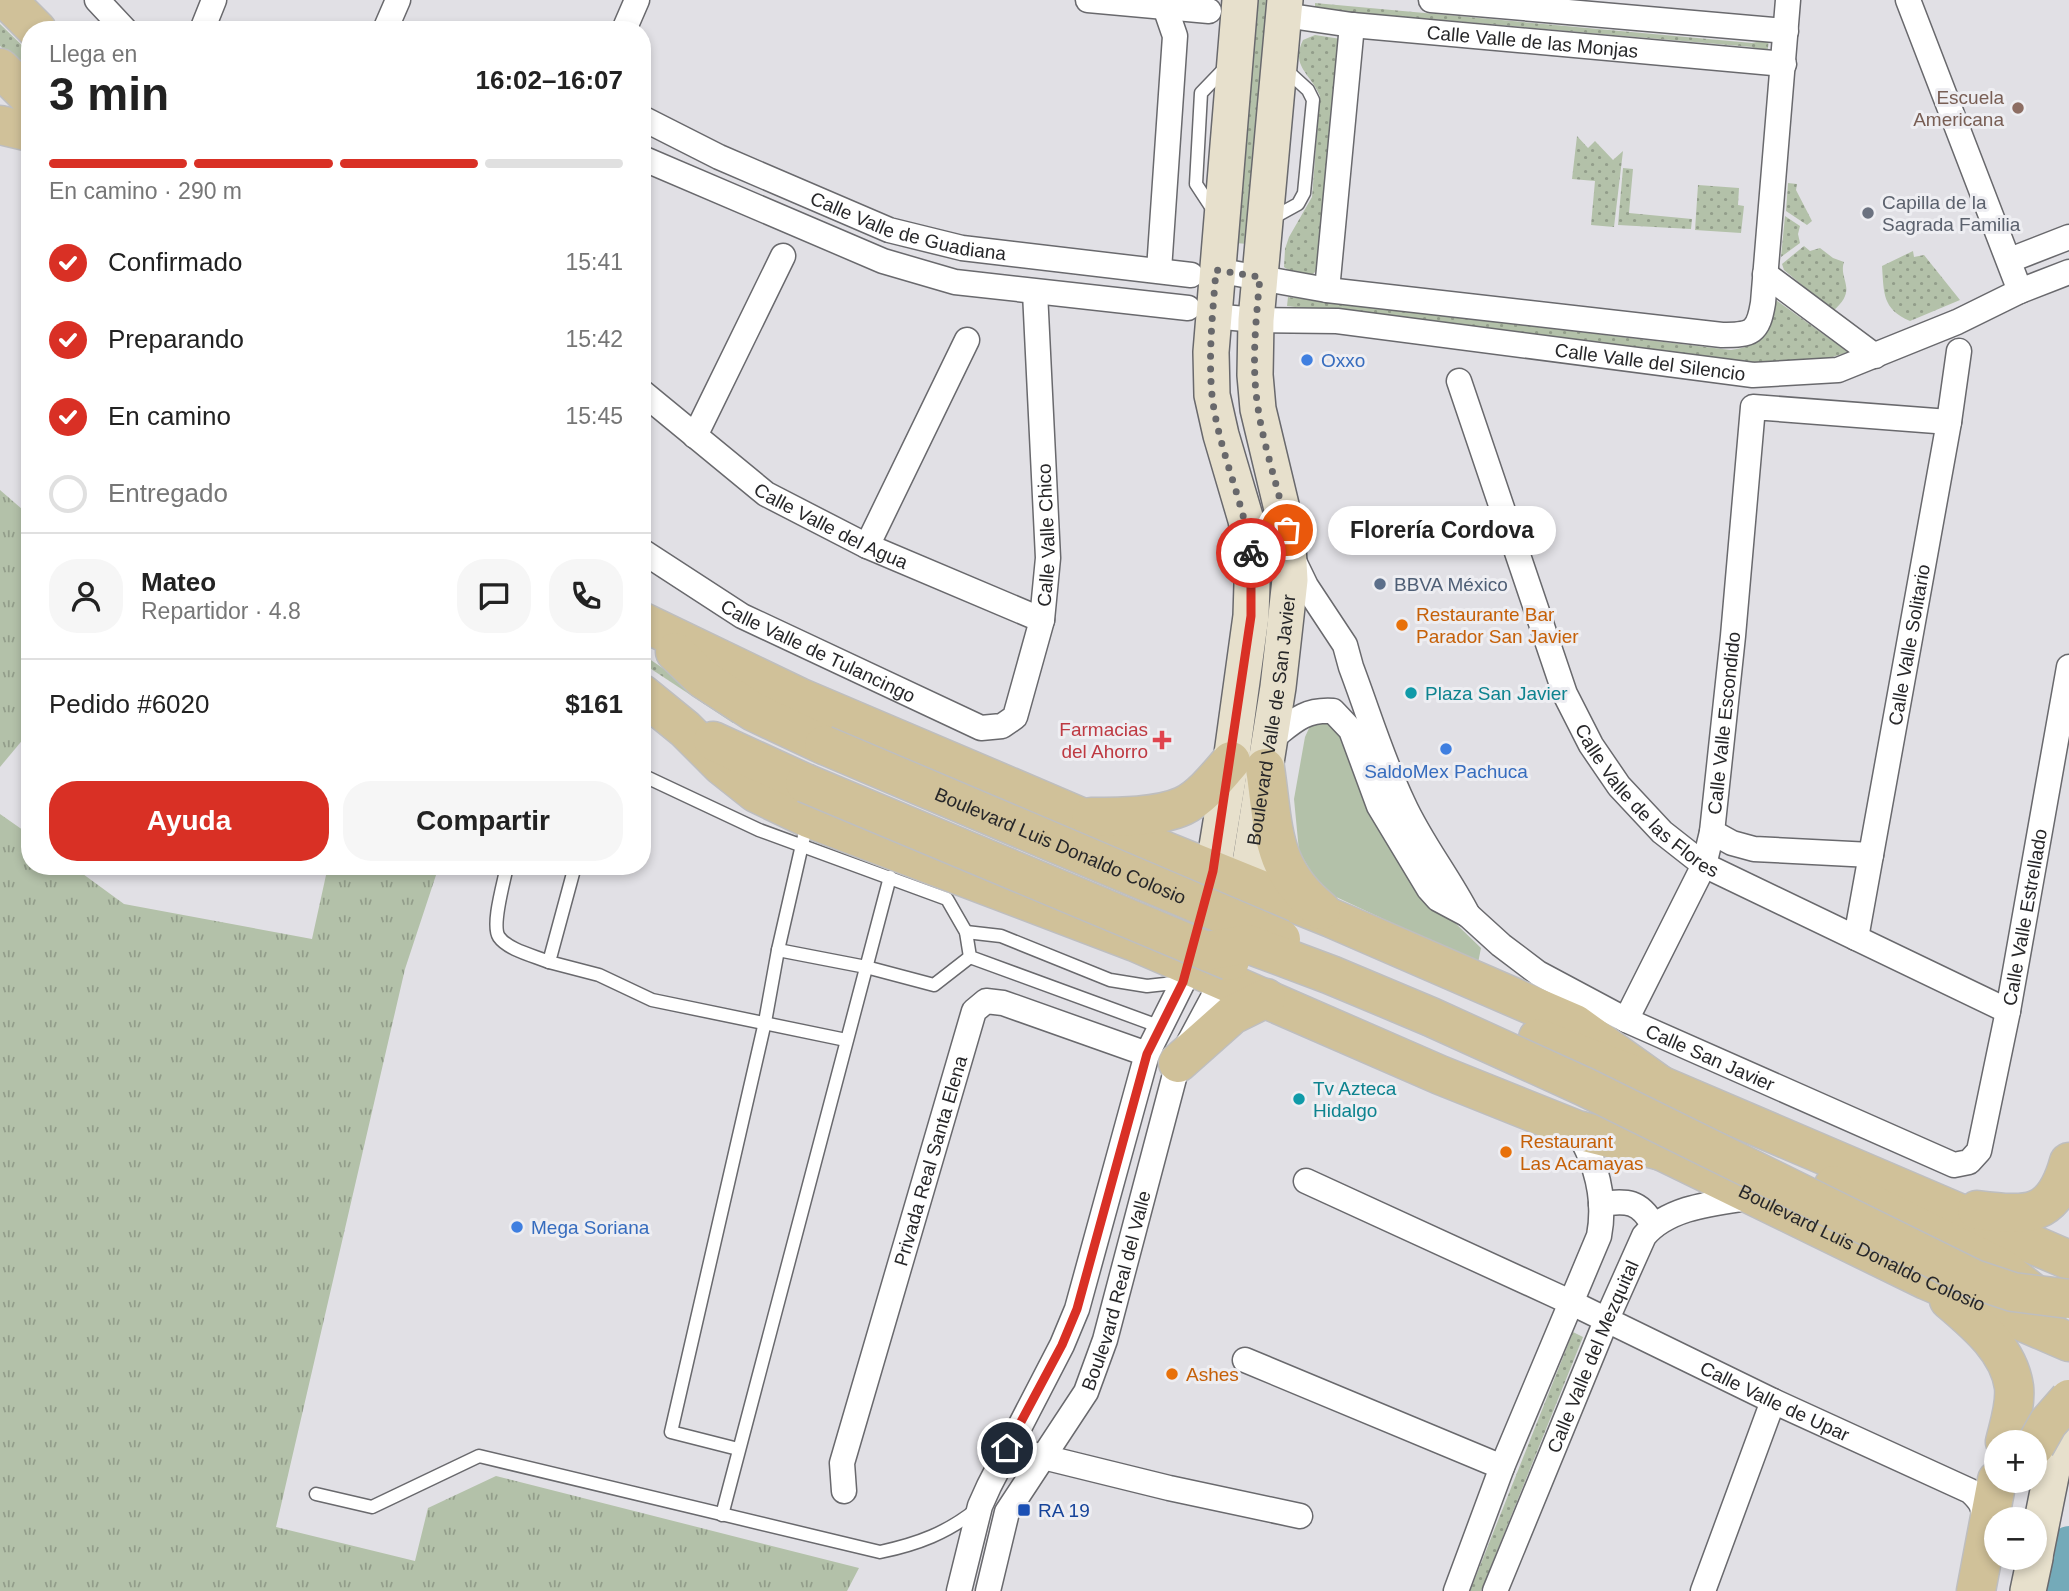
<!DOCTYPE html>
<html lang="es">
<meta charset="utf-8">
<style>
:root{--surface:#fff;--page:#f6f6f6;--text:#222;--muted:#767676;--line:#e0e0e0;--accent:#d93025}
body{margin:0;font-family:Arial,sans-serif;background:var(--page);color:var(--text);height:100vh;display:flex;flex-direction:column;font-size:26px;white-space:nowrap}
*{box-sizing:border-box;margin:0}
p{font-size:23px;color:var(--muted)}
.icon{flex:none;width:38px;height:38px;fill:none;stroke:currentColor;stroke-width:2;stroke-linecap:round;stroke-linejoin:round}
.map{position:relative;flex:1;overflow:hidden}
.sheet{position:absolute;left:21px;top:21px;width:630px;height:854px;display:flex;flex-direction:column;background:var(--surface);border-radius:28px;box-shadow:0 4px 10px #0003}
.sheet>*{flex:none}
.tools{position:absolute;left:1984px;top:1430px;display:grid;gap:14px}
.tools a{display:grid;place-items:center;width:63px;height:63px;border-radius:50%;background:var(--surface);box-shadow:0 4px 10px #0003;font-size:35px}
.pin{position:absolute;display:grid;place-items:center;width:60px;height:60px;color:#fff;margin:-30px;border:4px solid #fff;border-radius:50%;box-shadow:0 2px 7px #0007}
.courier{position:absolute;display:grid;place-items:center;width:70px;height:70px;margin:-35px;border:5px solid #d93025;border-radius:50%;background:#fff;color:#222;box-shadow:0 2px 9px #0007}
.bubble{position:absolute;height:49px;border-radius:24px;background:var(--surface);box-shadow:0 4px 10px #0003;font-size:23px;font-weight:700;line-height:49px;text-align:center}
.summary em{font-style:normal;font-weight:700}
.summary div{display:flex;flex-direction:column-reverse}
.summary{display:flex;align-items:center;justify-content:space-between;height:119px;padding:0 28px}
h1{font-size:46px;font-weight:700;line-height:52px}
.bar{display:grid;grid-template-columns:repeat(4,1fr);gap:10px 7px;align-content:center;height:84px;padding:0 28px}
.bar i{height:9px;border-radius:5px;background:var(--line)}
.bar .current{background:var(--accent)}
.bar p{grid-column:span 4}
.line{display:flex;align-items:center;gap:18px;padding:0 28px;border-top:2px solid var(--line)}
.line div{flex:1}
.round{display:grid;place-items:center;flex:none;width:74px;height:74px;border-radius:28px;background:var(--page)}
ol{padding:0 28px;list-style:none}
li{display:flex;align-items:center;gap:21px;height:77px}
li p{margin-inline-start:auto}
li .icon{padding:7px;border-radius:50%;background:var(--accent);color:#fff;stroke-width:4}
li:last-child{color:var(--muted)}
li i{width:38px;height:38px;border:4px solid var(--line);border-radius:50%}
.action{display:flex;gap:14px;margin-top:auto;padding:14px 28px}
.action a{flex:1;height:80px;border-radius:28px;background:var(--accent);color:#fff;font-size:28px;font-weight:700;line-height:80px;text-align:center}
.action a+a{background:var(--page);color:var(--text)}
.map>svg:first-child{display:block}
.grass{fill:url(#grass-tufts)}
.park{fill:#b3c1a9}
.garden{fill:url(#garden-dots)}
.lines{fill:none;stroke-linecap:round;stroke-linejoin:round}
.river{stroke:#74aab9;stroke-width:38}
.service-casing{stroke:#69696d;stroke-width:15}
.minor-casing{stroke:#69696d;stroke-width:27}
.secondary-casing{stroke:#69696d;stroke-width:38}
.primary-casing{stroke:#bebebf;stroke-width:41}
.service{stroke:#fff;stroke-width:12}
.minor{stroke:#fff;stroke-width:24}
.secondary{stroke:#e7e0cc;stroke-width:35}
.primary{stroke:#d0c199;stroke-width:38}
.primary-bridge-casing{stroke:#bebebf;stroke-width:41;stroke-linecap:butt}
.primary-bridge{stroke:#d0c199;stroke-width:38}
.done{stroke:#68686b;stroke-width:7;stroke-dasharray:0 12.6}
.route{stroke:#d93025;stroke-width:9}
.education-dot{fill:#8d6e63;stroke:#eeeef2;stroke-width:2.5}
.worship-dot{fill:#6b7280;stroke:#eeeef2;stroke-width:2.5}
.shop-dot{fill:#3f7fe0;stroke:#eeeef2;stroke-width:2.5}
.service-dot{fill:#5c6f8a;stroke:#eeeef2;stroke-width:2.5}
.food-dot{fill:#e8710a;stroke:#eeeef2;stroke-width:2.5}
.culture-dot{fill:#0f9aa8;stroke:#eeeef2;stroke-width:2.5}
.health-dot{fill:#e0444e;stroke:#eeeef2;stroke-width:2.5}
.transit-dot{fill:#1a4fb4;stroke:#eeeef2;stroke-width:2.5}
.labels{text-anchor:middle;stroke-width:6;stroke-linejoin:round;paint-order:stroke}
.street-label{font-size:19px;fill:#272729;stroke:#eeeef2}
.education-label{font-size:19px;fill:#785e54;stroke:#eeeef2;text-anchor:end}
.worship-label{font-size:19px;fill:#5b616d;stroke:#eeeef2;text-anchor:start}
.shop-label{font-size:19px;fill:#366cbe;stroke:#eeeef2;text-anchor:start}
.service-label{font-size:19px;fill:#4e5e75;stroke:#eeeef2;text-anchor:start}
.food-label{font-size:19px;fill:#c56008;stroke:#eeeef2;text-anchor:start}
.culture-label{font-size:19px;fill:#0d838f;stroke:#eeeef2;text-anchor:start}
.health-label{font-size:19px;fill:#be3a42;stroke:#eeeef2;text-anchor:end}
.transit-label{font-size:19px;fill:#164399;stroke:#eeeef2;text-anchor:start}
</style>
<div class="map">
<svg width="2069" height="1591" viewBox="0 0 2069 1591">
<defs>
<pattern id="grass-tufts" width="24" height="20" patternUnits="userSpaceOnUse" patternTransform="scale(1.75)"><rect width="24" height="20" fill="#b3c1a9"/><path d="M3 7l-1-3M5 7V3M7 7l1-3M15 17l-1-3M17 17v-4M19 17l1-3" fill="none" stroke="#929d8a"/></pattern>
<pattern id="garden-dots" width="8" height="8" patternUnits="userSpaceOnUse" patternTransform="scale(1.75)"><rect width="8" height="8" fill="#b3c1a9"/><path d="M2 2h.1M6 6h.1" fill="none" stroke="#929d8a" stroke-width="1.8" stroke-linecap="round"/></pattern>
</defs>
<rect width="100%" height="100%" fill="#e1e0e5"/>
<!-- grass -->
<g class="grass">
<path d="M0 490 30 516V731L0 767Z"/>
<path d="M0 814 30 835V866H72L124 904 312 939 328 866H439L405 969 276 1527 415 1561 428 1508 496 1476 859 1568 847 1591H0Z"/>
</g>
<!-- park -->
<path class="park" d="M1322 717 1339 725 1422 891 1481 948 1478 963 1334 896 1313 875 1299 851 1294 799 1305 737 1311 724Z"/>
<!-- garden -->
<g class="garden">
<path d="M1258 0H1270L1248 244 1235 243Z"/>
<path d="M1315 3 1752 43 1769 39 1767 56 1752 47 1315 9Z"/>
<path d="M0 24 30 53V75L0 46Z"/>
<path d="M1315 35 1341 39 1318 269 1312 275 1294 274 1284 267 1285 249 1289 237 1312 197 1320 96C1311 74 1290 66 1303 40Z"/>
<path d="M1577 136 1588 148 1595 141 1613 160 1623 151 1614 227 1591 225 1595 181 1572 179Z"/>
<path d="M1623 168 1633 169 1629 213 1692 219 1691 229 1618 225Z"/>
<path d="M1788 183 1797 184 1796 190 1812 221 1807 225 1786 211Z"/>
<path d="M1698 185 1739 188 1738 205 1744 206 1741 233 1695 230Z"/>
<path d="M1785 216 1800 226 1798 234 1800 243 1781 257Z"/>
<path d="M1804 246 1810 251 1820 248 1833 258 1844 262C1838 280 1859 289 1833 311L1784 270 1782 264Z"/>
<path d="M1913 251 1914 257 1924 255 1960 300 1910 321C1882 309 1884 293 1882 266Z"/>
<path d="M1288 297 1731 350C1765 345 1773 331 1773 298L1848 352 1817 362 1752 364 1287 306Z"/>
<path d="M642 654 736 718 733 723 642 663Z"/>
<path d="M1573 1332 1583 1337 1481 1591H1470Z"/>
</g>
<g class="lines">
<!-- river -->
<path class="river" d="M2060 1591 2069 1545"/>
<!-- service casing -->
<g class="service-casing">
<g id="service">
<path d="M1215 213 1196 184 1201 93 1227 66"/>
<path d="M1269 220 1298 204 1304 193 1313 100 1308 90 1285 69"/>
<path d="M642 775 759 830 947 899 966 932 970 957 1161 1027"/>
<path d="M507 866C504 882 491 925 499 937 508 950 535 956 549 962"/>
<path d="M575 866 549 962 599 975 652 1000 846 1040"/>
<path d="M966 932 1001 936 1110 980 1147 986 1183 982"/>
<path d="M778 950 866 967 934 985 970 957"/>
<path d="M738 1449 671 1432 765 1022 778 950 807 823"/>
<path d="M316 1494 372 1507 479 1456 880 1552C918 1544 947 1533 977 1509"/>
<path d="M722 1515 890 877"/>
</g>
</g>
<!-- minor casing -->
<g class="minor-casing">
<g id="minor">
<path d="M97 0 125 30"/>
<path d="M1088 0 1209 11"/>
<path d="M1431 0 1786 31"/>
<path d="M1908 0 2020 291"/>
<path id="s1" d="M1284 15 1352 25 1784 64"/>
<path d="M202 30 214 0"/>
<path d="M385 30 398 0"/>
<path d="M624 30 637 0"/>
<path id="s2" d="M642 118 719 157 889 230 962 248 1191 275"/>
<path d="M642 158 883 261 955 282 1188 308"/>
<path d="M2010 260 2069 237"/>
<path d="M1159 270 1175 36 1165 7"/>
<path d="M1216 270 1327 290 1722 335C1752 335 1758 333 1763 303L1788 0"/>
<path d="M1765 274 1875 356"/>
<path d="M1327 290 1352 25"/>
<path id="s3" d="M1212 316 1256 320 1337 321 1753 375 1838 370 1957 322 2020 291 2069 272"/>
<path id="s4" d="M1459 381 1565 694 1591 745 1619 786 1662 832 1704 865 2008 1011"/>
<path id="s5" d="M642 392 766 494 867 546 1042 620"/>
<path d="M695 436 783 256"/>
<path d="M867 546 967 340"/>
<path id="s6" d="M642 551 742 616 981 728 1002 726 1015 717 1042 620 1048 558 1035 292"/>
<path d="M1292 557 1306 586 1345 645 1351 667C1368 712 1382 759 1403 803 1421 843 1448 876 1468 915"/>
<path id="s7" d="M1270 740C1292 723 1303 709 1333 711L1351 730 1379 806 1429 889 1438 899 1468 915 1501 945 1538 973 1626 1020 1954 1165 1969 1162 1979 1151 2008 1011 2069 667"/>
<path d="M1712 832 1732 843 1754 849 1871 855"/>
<path id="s8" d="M1856 938 1949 422 1959 351"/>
<path id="s9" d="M1626 1020 1704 865 1712 832 1733 636 1753 407 1949 422"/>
<path id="s10" d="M1306 1181 1570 1302 1773 1401 1970 1491C1980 1500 1986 1508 1983 1522"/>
<path d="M1601 1204C1627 1200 1640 1201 1653 1225"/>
<path d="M1245 1360 1502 1467"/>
<path d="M1031 1454 1169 1488 1300 1516"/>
<path id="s11" d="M844 1491 842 1463 974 1011 986 1001 1003 1003 1147 1054"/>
<path d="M959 1591 980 1506 989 1486 1062 1345 1077 1309 1147 1054 1183 982 1188 964"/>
<path id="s12" d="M988 1591 1007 1512 1086 1392 1105 1340 1178 1063 1223 979"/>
<path d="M1456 1591 1502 1467 1599 1236C1606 1199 1596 1162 1577 1130"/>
<path id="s13" d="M1495 1591 1606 1321 1644 1236C1669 1206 1717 1203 1754 1197"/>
<path d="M1703 1591 1773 1401"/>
</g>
</g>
<!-- secondary casing -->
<g class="secondary-casing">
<g id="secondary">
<path d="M1206 897 1213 871 1231 761 1251 616 1252 584 1251 553 1246 520 1221 435 1212 395 1211 352 1240 0"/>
<path id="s14" d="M1243 911 1251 886 1250 863 1278 687 1290 580 1287 530 1258 409 1255 375 1256 320 1285 0"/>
<path d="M2035 1556 2060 1431"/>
<path d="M2028 1591 2035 1558"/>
</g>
</g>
<!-- primary casing -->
<g class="primary-casing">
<g id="primary">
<path d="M7 0 37 30"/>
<path d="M0 68 30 98"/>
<path d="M0 125 30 132"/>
<path d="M643 622 799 697 1081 817 1331 918 1575 1024 1660 1085"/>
<path d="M675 652 703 679 754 712 824 745"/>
<path d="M642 694 685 729 722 766 756 793 808 818 1135 942 1440 1075 1577 1130 1658 1150"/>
<path d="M713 741 805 783"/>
<path d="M1265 768C1274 828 1270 869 1321 910"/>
<path d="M1091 817C1118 817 1159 817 1183 806 1202 797 1218 776 1231 761"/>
<path d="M1538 1038 1660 1085 2069 1260"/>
<path d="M1178 1063 1232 1015 1266 998"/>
<path id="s15" d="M1637 1139 1926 1280 2069 1342"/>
<path d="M1834 1185 2003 1269 2038 1297"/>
<path d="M1977 1210C2028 1216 2053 1219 2069 1162"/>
<path d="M1949 1300C1976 1323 2009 1350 2014 1387 2016 1405 2009 1425 2005 1442"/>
<path d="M1976 1591 1997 1480"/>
</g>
</g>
<!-- service -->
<use href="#service" class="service"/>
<!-- minor -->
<use href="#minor" class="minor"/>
<!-- secondary -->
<use href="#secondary" class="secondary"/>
<!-- primary -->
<use href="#primary" class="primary"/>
<!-- primary-bridge casing -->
<g class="primary-bridge-casing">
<g id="primary-bridge">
<path id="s16" d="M824 745 1281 939"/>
<path d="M805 783 1230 961"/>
<path d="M1206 951 1248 944 1331 975 1431 1017 1585 1087 1974 1279 2013 1292 2069 1299"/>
<path d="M2035 1446 2048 1423 2069 1399"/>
</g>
</g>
<!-- primary-bridge -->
<use href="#primary-bridge" class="primary-bridge"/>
</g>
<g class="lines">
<!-- done -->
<path class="done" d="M1251 553C1243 499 1218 449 1212 395 1208 353 1213 311 1216 270L1260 277C1256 320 1251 365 1258 408 1264 449 1279 489 1287 530"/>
<!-- route -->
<path class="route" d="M1007 1448 1062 1345 1077 1309 1147 1054 1183 982 1213 871 1251 616V553"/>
</g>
<!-- markers -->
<circle class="education-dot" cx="2018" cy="108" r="7"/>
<circle class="worship-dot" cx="1868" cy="213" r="7"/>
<g class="shop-dot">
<circle cx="1307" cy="360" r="7"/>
<circle cx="1446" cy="749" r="7"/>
<circle cx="517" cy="1227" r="7"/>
</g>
<circle class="service-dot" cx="1380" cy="584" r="7"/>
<g class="food-dot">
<circle cx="1402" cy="625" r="7"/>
<circle cx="1506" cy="1152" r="7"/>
<circle cx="1172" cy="1374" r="7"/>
</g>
<g class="culture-dot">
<circle cx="1411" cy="693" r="7"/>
<circle cx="1299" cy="1099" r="7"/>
</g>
<path class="health-dot" d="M1158.5 729.5h7v7h7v7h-7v7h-7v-7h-7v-7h7z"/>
<rect class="transit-dot" x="1017" y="1503" width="14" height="14" rx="3.5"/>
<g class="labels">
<!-- street labels -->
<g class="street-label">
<text dy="7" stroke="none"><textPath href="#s1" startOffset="250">Calle Valle de las Monjas</textPath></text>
<text dy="7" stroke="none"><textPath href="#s2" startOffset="289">Calle Valle de Guadiana</textPath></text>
<text dy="7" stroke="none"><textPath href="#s3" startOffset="441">Calle Valle del Silencio</textPath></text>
<text dy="7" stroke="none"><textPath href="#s5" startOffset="233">Calle Valle del Agua</textPath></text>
<text dy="7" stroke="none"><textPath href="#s6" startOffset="606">Calle Valle Chico</textPath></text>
<text dy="7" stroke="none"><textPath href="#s8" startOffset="298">Calle Valle Solitario</textPath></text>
<text dy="7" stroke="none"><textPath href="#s6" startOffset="203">Calle Valle de Tulancingo</textPath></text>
<text dy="7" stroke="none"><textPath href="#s14" startOffset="194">Boulevard Valle de San Javier</textPath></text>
<text dy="7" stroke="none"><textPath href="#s9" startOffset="317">Calle Valle Escondido</textPath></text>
<text dy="7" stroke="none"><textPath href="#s4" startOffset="467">Calle Valle de las Flores</textPath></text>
<text dy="7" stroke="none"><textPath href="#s16" startOffset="257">Boulevard Luis Donaldo Colosio</textPath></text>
<text dy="7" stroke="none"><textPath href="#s7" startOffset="1141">Calle Valle Estrellado</textPath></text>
<text dy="7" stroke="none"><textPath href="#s7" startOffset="606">Calle San Javier</textPath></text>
<text dy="7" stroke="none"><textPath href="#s11" startOffset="343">Privada Real Santa Elena</textPath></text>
<text dy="7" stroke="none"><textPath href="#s15" startOffset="250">Boulevard Luis Donaldo Colosio</textPath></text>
<text dy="7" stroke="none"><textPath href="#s12" startOffset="331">Boulevard Real del Valle</textPath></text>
<text dy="7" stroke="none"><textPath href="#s13" startOffset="254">Calle Valle del Mezquital</textPath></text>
<text dy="7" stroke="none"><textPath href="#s10" startOffset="518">Calle Valle de Upar</textPath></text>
</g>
<!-- education labels -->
<g class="education-label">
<text x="2004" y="104">Escuela<tspan x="2004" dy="22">Americana</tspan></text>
</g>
<!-- worship labels -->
<g class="worship-label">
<text x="1882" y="209">Capilla de la<tspan x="1882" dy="22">Sagrada Familia</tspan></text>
</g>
<!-- shop labels -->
<g class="shop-label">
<text x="1321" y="367">Oxxo</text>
<text x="1446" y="778" text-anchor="middle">SaldoMex Pachuca</text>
<text x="531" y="1234">Mega Soriana</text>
</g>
<!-- service labels -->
<g class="service-label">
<text x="1394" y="591">BBVA México</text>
</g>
<!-- food labels -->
<g class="food-label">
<text x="1416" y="621">Restaurante Bar<tspan x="1416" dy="22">Parador San Javier</tspan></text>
<text x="1520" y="1148">Restaurant<tspan x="1520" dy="22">Las Acamayas</tspan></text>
<text x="1186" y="1381">Ashes</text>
</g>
<!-- culture labels -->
<g class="culture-label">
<text x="1425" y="700">Plaza San Javier</text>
<text x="1313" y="1095">Tv Azteca<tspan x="1313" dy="22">Hidalgo</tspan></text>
</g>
<!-- health labels -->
<g class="health-label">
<text x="1148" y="736">Farmacias<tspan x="1148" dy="22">del Ahorro</tspan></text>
</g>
<!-- transit labels -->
<g class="transit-label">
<text x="1038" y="1517">RA 19</text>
</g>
</g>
</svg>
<div class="tools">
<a>+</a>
<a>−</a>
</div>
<div class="pin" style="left:1287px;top:530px;background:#ea580c"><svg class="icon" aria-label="bag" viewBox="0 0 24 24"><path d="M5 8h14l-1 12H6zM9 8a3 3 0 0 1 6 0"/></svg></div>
<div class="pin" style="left:1007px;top:1448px;background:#1f2937"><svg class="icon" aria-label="home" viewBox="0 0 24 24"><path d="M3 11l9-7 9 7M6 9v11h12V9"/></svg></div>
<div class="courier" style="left:1251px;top:553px"><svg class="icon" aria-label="bike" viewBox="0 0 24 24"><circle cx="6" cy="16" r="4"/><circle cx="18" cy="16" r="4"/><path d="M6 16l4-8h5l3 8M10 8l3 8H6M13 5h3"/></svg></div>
<div class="bubble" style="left:1328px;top:506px;width:228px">Florería Cordova</div>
<section class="sheet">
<div class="summary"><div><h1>3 min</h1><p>Llega en</p></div><em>16:02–16:07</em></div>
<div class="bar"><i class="current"></i><i class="current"></i><i class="current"></i><i></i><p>En camino · 290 m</p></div>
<ol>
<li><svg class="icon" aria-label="check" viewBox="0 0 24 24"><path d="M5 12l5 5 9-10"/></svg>Confirmado<p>15:41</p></li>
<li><svg class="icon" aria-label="check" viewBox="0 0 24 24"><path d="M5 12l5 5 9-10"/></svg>Preparando<p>15:42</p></li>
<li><svg class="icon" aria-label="check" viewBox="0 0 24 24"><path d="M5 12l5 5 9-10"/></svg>En camino<p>15:45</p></li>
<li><i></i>Entregado</li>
</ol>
<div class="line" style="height:126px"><a class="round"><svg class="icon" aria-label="person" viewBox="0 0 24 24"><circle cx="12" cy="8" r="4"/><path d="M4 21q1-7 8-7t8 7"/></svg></a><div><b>Mateo</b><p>Repartidor · 4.8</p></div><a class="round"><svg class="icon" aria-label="chat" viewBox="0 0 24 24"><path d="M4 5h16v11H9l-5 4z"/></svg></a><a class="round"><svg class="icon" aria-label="phone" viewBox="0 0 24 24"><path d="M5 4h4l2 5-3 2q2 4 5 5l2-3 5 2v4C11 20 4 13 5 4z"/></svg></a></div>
<div class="line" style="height:91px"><div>Pedido #6020</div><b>$161</b></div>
<div class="action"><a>Ayuda</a><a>Compartir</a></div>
</section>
</div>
